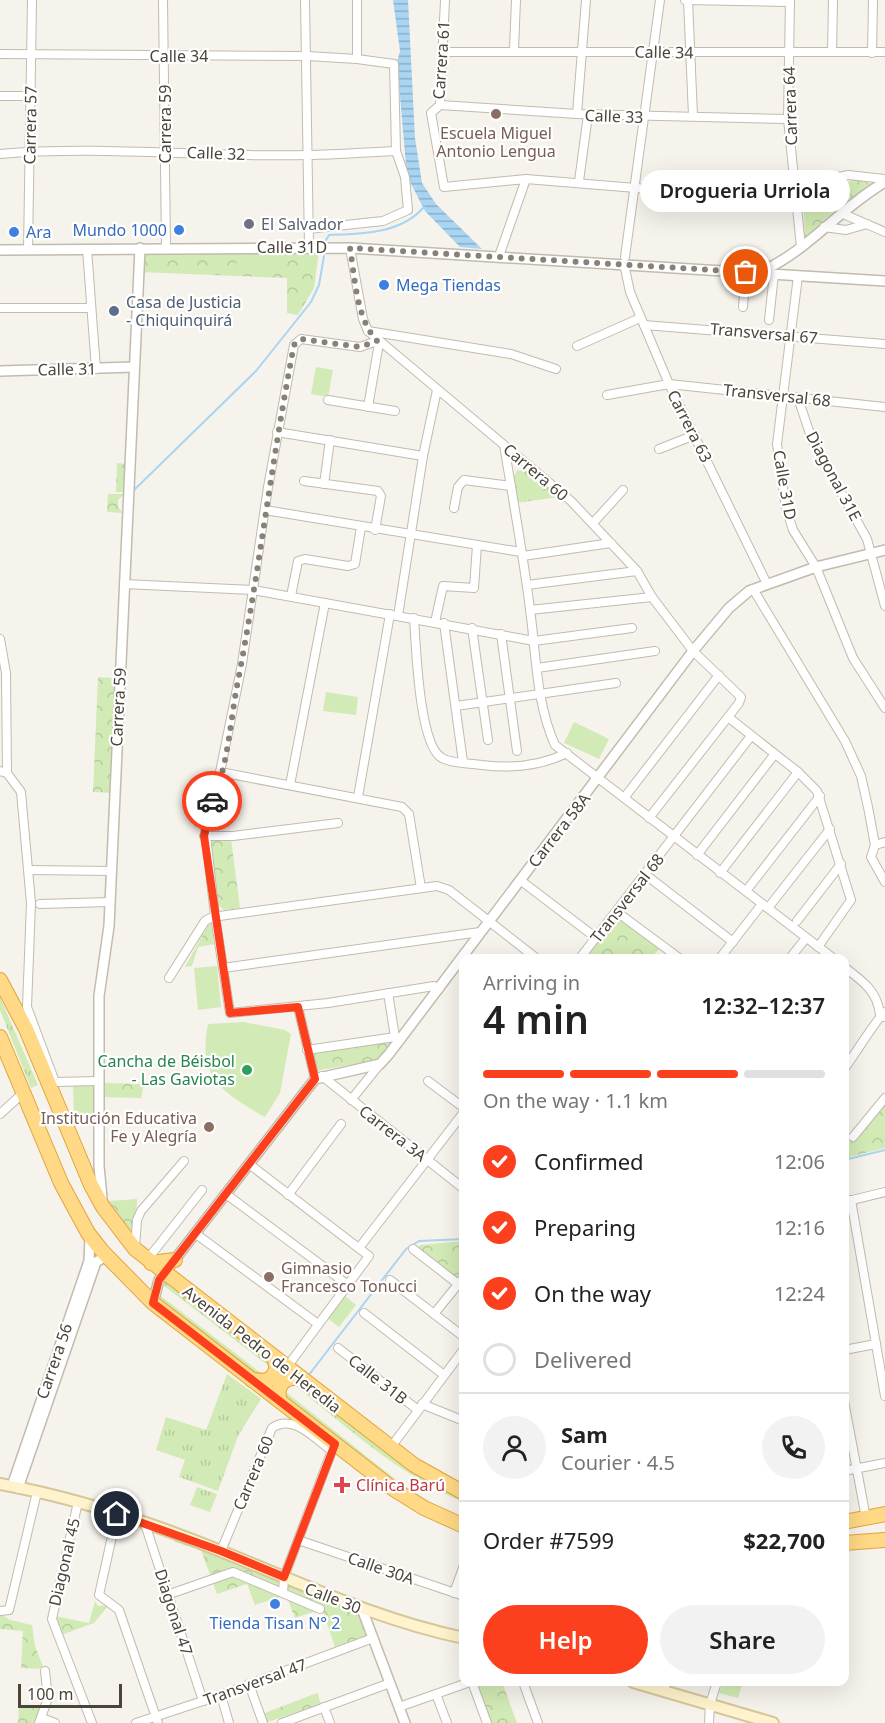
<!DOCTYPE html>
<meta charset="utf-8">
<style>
:root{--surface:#fff;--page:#f2f2f2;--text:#222;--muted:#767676;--line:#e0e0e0;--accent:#fc3f1d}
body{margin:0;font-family:"Noto Sans",sans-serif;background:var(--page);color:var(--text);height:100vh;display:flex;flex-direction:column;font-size:22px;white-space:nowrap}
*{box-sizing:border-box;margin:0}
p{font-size:20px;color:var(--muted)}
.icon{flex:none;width:33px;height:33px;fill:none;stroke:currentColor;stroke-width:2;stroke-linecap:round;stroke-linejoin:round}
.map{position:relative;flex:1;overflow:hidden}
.sheet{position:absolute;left:459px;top:954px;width:390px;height:732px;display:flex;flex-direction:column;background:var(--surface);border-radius:12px;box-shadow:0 6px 24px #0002}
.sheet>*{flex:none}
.scale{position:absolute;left:18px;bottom:15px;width:104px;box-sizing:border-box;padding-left:6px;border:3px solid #4b4439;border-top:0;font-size:16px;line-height:21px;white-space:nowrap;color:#4b4439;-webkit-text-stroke:4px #fff;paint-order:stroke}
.pin{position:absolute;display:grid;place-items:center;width:51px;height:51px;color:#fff;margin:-26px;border:3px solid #fff;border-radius:50%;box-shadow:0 2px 6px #0007}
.courier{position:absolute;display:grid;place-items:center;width:60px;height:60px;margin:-30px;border:4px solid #fc3f1d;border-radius:50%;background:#fff;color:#222;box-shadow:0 2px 8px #0007}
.bubble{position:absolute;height:42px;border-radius:21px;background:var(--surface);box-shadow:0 6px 24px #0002;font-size:20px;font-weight:600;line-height:42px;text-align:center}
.summary em{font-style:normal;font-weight:600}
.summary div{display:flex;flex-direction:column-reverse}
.summary{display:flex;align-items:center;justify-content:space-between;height:102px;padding:0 24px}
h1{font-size:39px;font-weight:600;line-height:45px}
.bar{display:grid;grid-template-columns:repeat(4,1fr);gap:9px 6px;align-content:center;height:72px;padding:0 24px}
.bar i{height:8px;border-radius:4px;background:var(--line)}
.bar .current{background:var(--accent)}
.bar p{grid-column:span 4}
.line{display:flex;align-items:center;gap:15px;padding:0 24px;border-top:2px solid var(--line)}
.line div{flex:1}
.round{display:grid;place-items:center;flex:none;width:63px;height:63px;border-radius:32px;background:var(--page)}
ol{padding:0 24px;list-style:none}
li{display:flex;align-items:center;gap:18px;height:66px}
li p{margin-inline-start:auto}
li .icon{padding:6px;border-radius:50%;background:var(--accent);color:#fff;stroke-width:4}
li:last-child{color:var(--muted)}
li i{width:33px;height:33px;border:3px solid var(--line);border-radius:50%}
.button{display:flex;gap:12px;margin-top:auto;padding:12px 24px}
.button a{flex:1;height:69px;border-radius:36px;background:var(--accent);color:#fff;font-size:24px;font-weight:600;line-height:69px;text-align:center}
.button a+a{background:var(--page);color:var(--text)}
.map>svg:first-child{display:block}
.grass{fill:url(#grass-tufts)}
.park{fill:url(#park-crowns)}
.pitch{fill:#d2eab5}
.water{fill:url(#water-rules)}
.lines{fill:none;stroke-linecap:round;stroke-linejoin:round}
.stream{stroke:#a9d4f2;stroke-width:2}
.minor-casing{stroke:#c2bbae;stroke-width:10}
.tertiary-casing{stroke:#c2bbae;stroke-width:12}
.secondary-casing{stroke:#d6c79b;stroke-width:14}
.trunk-casing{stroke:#e0a43c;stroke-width:16}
.minor{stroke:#fff;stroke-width:8}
.tertiary{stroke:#fff;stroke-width:9}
.secondary{stroke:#fff3cd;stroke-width:10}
.trunk{stroke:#ffd985;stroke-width:14}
.done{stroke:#878178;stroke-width:6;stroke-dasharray:0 10.8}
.route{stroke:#fc3f1d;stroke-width:8}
.education-dot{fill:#8d6e63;stroke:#fff;stroke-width:2}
.worship-dot{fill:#6b7280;stroke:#fff;stroke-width:2}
.shop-dot{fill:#3f7fe0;stroke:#fff;stroke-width:2}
.service-dot{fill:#5c6f8a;stroke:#fff;stroke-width:2}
.leisure-dot{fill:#2e9e5b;stroke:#fff;stroke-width:2}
.health-dot{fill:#e0444e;stroke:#fff;stroke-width:2}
.labels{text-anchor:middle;stroke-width:4.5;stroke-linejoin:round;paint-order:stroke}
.street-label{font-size:16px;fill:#4b4439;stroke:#fff}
.education-label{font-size:16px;fill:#785e54;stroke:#fff}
.worship-label{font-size:16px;fill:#5b616d;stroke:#fff;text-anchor:start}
.shop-label{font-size:16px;fill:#366cbe;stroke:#fff;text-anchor:start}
.service-label{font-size:16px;fill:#4e5e75;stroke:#fff;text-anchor:start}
.leisure-label{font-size:16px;fill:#27864d;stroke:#fff;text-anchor:end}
.health-label{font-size:16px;fill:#be3a42;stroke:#fff;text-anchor:start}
</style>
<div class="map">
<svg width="885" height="1723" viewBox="0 0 885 1723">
<defs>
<pattern id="grass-tufts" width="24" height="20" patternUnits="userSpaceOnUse" patternTransform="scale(1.5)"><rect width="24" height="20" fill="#d2eab5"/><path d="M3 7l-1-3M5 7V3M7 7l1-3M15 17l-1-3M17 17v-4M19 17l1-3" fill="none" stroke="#b6ca9c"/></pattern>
<pattern id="park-crowns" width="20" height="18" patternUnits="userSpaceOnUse" patternTransform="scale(1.5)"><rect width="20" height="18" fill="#d2eab5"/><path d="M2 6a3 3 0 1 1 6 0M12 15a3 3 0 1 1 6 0" fill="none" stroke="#b6ca9c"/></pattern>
<pattern id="water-rules" width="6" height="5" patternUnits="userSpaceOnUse" patternTransform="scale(1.5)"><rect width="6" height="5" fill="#a9d4f2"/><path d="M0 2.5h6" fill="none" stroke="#8caec5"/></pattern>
</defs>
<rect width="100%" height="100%" fill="#f6f3ec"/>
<!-- grass -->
<g class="grass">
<path d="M522 470 527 471 559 497 516 503 513 477 517 471Z"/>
<path d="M0 997 38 1085 31 1088 0 1010Z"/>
<path d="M166 1281 269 1357 273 1369 163 1285Z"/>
<path d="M157 1293 266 1377H258L156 1302Z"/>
<path d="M227 1374 261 1399 238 1436 218 1491 179 1477 185 1460 156 1450 166 1417 206 1430Z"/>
<path d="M296 1381 463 1496V1502C396 1473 348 1428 291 1382Z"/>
<path d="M282 1389 400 1483 436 1506 409 1495 284 1396Z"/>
<path d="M197 1487 217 1494 210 1512 190 1505Z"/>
</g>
<!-- park -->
<g class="park">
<path d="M856 180 874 184 805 239 803 193Z"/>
<path d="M319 251 314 288 298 315 287 313V278L140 272 142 252Z"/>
<path d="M117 463 125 464 124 492H116Z"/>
<path d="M108 494H124L118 500V507L123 513 107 512Z"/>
<path d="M98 677 116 678 111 793 93 792Z"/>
<path d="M231 839 240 908 224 910 218 905 209 841Z"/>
<path d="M617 916 660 948 651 958H585Z"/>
<path d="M211 924 214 944 198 947 192 966 185 967 208 925Z"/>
<path d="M394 1039 377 1060 315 1071 311 1051Z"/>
<path d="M105 1083 144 1084 141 1098 105 1097Z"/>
<path d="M885 1103V1148L845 1158 844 1133 854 1140Z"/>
<path d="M137 1199C138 1210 132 1217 132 1229L126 1232 108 1207V1201Z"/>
<path d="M463 1241V1269L456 1279 417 1249 420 1245Z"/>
<path d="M173 1538 361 1616 368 1635 335 1647 322 1609 295 1618 286 1595 255 1605 247 1584 217 1594 201 1550 175 1542Z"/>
<path d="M95 1601 98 1606 109 1605 94 1623 61 1635 55 1616 89 1623Z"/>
<path d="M0 1613 10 1620 32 1625 35 1646 44 1669 21 1668 23 1631 0 1629Z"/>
<path d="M480 1682H502L517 1723H489L475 1683Z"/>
<path d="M317 1693 321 1704 265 1723 262 1714Z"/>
<path d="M19 1706 42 1708 37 1723H18Z"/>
</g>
<!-- pitch -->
<g class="pitch">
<path d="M237 256H268V274L236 273Z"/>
<path d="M316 367 333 370 328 397 311 394Z"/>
<path d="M326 692 358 697 356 715 323 711Z"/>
<path d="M574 722 609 739 599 759 564 743Z"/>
<path d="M217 966 221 1007 198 1010 194 968Z"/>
<path d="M243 1022 285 1030 291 1034 280 1093 265 1117C223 1093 197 1078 208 1024Z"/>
<path d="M93 1084 94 1120H74L73 1085Z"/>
<path d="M344 1295 356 1305 339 1327 327 1318Z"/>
<path d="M723 1682H743L738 1698 719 1693Z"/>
</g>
<!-- water -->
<path class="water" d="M393 0H408L415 138 422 183 436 204 482 249 460 247 425 211 407 176 397 62 400 51Z"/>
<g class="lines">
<!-- stream -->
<g class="stream">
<path d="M325 242 329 235C361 234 401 234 424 207"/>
<path d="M132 492 256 371 311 302 319 285 324 256"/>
<path d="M844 1160 885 1150"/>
<path d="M308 1376 406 1249 419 1241 464 1239"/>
</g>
<!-- minor casing -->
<g class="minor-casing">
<g id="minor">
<path d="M163 0 166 248"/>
<path d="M305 0 309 247"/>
<path d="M685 0 790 2"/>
<path d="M688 0 693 116"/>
<path d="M790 0 788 119 801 247"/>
<path d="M514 50 516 0"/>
<path d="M443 52H885"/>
<path d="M832 52 833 0"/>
<path d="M872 53 873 0"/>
<path d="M0 54 307 56 357 59 394 64 396 151 405 177 408 210 383 221 308 229"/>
<path d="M357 59V0"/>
<path d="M0 96H30"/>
<path d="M440 105 431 113 444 187 526 179 795 201"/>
<path d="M440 105 577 114 788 119"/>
<path d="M440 105 445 0"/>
<path d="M577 114 586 0"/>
<path d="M0 154C103 145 206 158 309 155 338 155 367 152 396 151"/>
<path d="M579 181 588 115"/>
<path d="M793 187 848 175 885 179"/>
<path d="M841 213 885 232"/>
<path d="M824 227 846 230 867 224"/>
<path d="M350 248 363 319 368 331 571 501 637 571 652 597 693 651 741 697 739 703 649 818"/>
<path d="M87 249 96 369"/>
<path d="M28 250 32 0"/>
<path d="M499 256 526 179"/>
<path d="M625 257 660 0"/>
<path d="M624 264 630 292 669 384 767 584"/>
<path d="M798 276 777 444 786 508 793 530 816 567 853 658 885 708"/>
<path d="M743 307 746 272"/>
<path d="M0 308H91"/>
<path d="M769 320 774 274"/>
<path d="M644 325 885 344"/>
<path d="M368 331 511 354 556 369"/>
<path d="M377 341 360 347 301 339 294 345 268 487 242 664 220 772 205 827 215 916 230 1013 328 1003 434 986 439 989"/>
<path d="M577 346 640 318"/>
<path d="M607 395 669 384 885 407"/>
<path d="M798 398 812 440 867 539 885 606"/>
<path d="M328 400 395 411"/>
<path d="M368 407 379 343"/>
<path d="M277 432 423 456"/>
<path d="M504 445C513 499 523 554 530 609 536 653 536 703 555 745L833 958"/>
<path d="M659 449 695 435"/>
<path d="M304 481 378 491 381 496 375 530"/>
<path d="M324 484 330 440"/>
<path d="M454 508 458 487 464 480 511 486"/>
<path d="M265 510 521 552"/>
<path d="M593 523 623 490"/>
<path d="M523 556 611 543"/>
<path d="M124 584 253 590 534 641 632 628"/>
<path d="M527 585 637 571"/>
<path d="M753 589 845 741 861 776 868 807 875 845 871 857 885 882"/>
<path d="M291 596 298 561 305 559 348 566 355 564 361 527"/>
<path d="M530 610 652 597"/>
<path d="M398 616 423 456 437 390"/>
<path d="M414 618C416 646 419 746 442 758 452 764 470 763 482 765 513 769 540 766 567 753"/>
<path d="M435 622 443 586 474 588 477 545"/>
<path d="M444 623 463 762"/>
<path d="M472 628 488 740"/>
<path d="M501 634 517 751"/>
<path d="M0 639 6 673 7 773"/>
<path d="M537 668 655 651"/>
<path d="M456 706 616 683"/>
<path d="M728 717 798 772 817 791 851 900 818 947"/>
<path d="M0 771 7 773 21 792 31 903 27 1007 55 1082 98 1081"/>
<path d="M220 772 402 807 409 814 421 888"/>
<path d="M290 785 325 603"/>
<path d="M358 797 390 614"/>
<path d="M624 798 719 675"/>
<path d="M204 836H233L338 823"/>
<path d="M875 845 885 842"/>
<path d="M697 855 774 755"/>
<path d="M28 870 111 871"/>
<path d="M720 873 798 772"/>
<path d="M646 875 733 942"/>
<path d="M520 880 595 937"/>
<path d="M746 891 820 796"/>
<path d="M40 904 110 902"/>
<path d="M768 908 830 829"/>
<path d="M617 912 679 958"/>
<path d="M797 921 841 864"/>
<path d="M580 958 751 736"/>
<path d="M720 958 762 904"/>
<path d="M790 958 806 938"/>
<path d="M844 967C863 981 878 992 880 1015L884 1017"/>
<path d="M223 968 480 932"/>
<path d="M169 978 205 921 212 917 437 886 449 890 536 958"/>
<path d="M388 993 395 1037"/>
<path d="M298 1007 315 1079"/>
<path d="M307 1050 395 1037 400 1040"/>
<path d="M844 1069C852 1059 879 1015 885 1012"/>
<path d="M322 1076 464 1189"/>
<path d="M428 1081 464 1108"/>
<path d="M351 1100 380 1064"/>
<path d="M0 1114 23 1093"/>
<path d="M853 1137 885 1098"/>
<path d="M249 1164 369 1256 287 1367"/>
<path d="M226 1194 348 1285"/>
<path d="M288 1195 341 1124"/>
<path d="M851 1200 885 1396"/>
<path d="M844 1202 885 1192"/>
<path d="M196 1234 318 1324"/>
<path d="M135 1248 137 1220 141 1211 184 1161"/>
<path d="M359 1248 464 1112"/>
<path d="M413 1249 458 1284"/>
<path d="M147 1260 202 1190"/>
<path d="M390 1280 464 1337"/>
<path d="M364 1313 444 1375"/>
<path d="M434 1314 464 1277"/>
<path d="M338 1348 418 1410"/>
<path d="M844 1350 876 1344"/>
<path d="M844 1401 866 1518"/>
<path d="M422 1404 464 1421"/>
<path d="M391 1447 464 1349"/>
<path d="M844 1471 885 1463"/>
<path d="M78 1502 52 1619 92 1723"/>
<path d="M117 1514 99 1595 119 1610 158 1723"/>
<path d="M145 1524 203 1701"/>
<path d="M298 1540 464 1596"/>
<path d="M221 1551 272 1428C293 1413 315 1439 332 1451"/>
<path d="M283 1593 284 1577 333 1448"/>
<path d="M454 1593 464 1565"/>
<path d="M167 1595 233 1572 320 1609"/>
<path d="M0 1611 9 1610 37 1492"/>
<path d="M472 1682 487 1723"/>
<path d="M523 1682 538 1723"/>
<path d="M249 1684 263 1723"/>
<path d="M664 1690 666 1682"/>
<path d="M436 1694 447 1723"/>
<path d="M221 1695 229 1723"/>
<path d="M324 1707 330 1723"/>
<path d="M399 1707 470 1682"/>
<path d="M42 1718 55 1723"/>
<path d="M39 1723 48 1698 45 1671"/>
<path d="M136 1723 221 1695 373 1638"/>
<path d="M282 1723 390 1683"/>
<path d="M709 1723 710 1704 717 1682"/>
</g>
</g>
<!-- tertiary casing -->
<g class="tertiary-casing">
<g id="tertiary">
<path d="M0 250 350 248 885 281"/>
<path d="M760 272C807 252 840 208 885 182"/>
<path d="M0 371 134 367"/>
<path d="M102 1198 99 1166V996L109 926 140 248"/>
<path d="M153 1303 159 1280 315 1079 380 1064 389 1054 693 651 729 608 749 591 816 567 885 550"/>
<path d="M12 1486 89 1261 90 1238"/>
<path d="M18 1488 96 1262 106 1256"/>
<path d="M362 1609 405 1723"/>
</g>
</g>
<!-- secondary casing -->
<g class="secondary-casing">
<g id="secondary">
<path d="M0 1484C76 1498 152 1523 223 1552 303 1584 378 1620 464 1638"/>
<path d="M633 1682 773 1723"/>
</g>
</g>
<!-- trunk casing -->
<g class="trunk-casing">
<g id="trunk">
<path d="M0 980 26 1029 91 1185 103 1207 135 1249 414 1465 464 1493"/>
<path d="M0 1037 61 1183 88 1233 102 1251 153 1303 392 1488 424 1508 464 1526"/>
<path d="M151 1263 175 1260"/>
<path d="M252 1380 266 1381C276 1376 279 1367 273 1357"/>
<path d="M280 1401C275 1386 284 1376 300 1378"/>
<path d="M844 1522 885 1514"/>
<path d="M844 1543 885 1540"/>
</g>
</g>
<!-- minor -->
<use href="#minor" class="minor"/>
<!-- tertiary -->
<use href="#tertiary" class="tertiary"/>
<!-- secondary -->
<use href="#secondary" class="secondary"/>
<!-- trunk -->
<use href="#trunk" class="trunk"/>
</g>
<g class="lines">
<!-- done -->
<path class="done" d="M212 801C228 767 230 723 237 686 259 573 272 458 294 345L301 339 360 347 377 341C356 318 355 278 350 248L746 272"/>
<!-- route -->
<path class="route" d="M117 1514 221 1551 284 1577 335 1444 153 1303 159 1280 315 1079 298 1007 230 1013 204 836 212 801"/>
</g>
<!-- markers -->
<g class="education-dot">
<circle cx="496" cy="114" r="6"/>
<circle cx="209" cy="1127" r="6"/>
<circle cx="269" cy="1277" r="6"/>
</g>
<circle class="worship-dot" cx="249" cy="224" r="6"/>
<g class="shop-dot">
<circle cx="179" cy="230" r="6"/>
<circle cx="14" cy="232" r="6"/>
<circle cx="384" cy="285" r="6"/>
<circle cx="275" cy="1604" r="6"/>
</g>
<circle class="service-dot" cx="114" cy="311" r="6"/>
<circle class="leisure-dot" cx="247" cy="1070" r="6"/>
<path class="health-dot" d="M339 1476h6v6h6v6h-6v6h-6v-6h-6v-6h6z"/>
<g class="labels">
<!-- street labels -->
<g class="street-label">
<text transform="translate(664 52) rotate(1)" y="6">Calle 34</text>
<text x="179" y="62">Calle 34</text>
<text transform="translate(441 60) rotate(-86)" y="6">Carrera 61</text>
<text transform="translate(790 106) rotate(-92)" y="6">Carrera 64</text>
<text transform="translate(614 116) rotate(2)" y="6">Calle 33</text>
<text transform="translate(165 124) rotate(-90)" y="6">Carrera 59</text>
<text transform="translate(30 125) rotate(-89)" y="6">Carrera 57</text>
<text transform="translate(216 153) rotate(2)" y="6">Calle 32</text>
<text x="292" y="253">Calle 31D</text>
<text transform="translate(764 333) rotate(5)" y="6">Transversal 67</text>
<text transform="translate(67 369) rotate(-1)" y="6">Calle 31</text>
<text transform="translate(777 395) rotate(6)" y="6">Transversal 68</text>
<text transform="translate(690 426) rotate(63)" y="6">Carrera 63</text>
<text transform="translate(536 472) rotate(40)" y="6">Carrera 60</text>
<text transform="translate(834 476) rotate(62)" y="6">Diagonal 31E</text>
<text transform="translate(785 485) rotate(80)" y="6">Calle 31D</text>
<text transform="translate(118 707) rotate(-87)" y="6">Carrera 59</text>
<text transform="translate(559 830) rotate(-52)" y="6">Carrera 58A</text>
<text transform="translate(627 898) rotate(-52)" y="6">Transversal 68</text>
<text transform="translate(393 1133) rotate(38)" y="6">Carrera 3A</text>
<text transform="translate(262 1349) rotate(38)" y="6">Avenida Pedro de Heredia</text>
<text transform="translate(54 1361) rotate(-71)" y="6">Carrera 56</text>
<text transform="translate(378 1379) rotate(38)" y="6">Calle 31B</text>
<text transform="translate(253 1473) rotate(-67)" y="6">Carrera 60</text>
<text transform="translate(64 1562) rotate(-77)" y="6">Diagonal 45</text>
<text transform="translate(381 1568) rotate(19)" y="6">Calle 30A</text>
<text transform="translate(333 1598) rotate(21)" y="6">Calle 30</text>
<text transform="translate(174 1612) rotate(72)" y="6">Diagonal 47</text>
<text transform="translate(255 1682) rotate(-20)" y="6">Transversal 47</text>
</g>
<!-- education labels -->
<g class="education-label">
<text x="496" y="139">Escuela Miguel<tspan x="496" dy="18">Antonio Lengua</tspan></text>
<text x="197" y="1124" text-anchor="end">Institución Educativa<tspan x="197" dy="18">Fe y Alegría</tspan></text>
<text x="281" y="1274" text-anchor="start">Gimnasio<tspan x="281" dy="18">Francesco Tonucci</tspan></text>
</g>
<!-- worship labels -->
<g class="worship-label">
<text x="261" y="230">El Salvador</text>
</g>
<!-- shop labels -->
<g class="shop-label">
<text x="167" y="236" text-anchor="end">Mundo 1000</text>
<text x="26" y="238">Ara</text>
<text x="396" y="291">Mega Tiendas</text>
<text x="275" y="1629" text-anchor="middle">Tienda Tisan N° 2</text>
</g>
<!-- service labels -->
<g class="service-label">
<text x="126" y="308">Casa de Justicia<tspan x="126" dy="18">- Chiquinquirá</tspan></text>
</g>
<!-- leisure labels -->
<g class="leisure-label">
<text x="235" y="1067">Cancha de Béisbol<tspan x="235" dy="18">- Las Gaviotas</tspan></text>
</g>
<!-- health labels -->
<g class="health-label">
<text x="356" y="1491">Clínica Barú</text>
</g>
</g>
</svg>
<div class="scale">100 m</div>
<div class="pin" style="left:746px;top:272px;background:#ea580c"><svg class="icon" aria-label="bag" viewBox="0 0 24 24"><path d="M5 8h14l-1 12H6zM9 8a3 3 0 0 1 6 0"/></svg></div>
<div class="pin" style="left:117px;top:1514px;background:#1f2937"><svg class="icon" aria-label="home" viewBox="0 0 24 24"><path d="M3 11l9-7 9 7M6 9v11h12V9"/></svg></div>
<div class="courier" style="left:212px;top:801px"><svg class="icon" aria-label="car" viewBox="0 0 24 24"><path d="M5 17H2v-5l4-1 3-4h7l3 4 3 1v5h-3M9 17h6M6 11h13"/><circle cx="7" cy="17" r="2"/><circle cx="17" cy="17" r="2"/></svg></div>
<div class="bubble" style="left:640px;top:170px;width:210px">Drogueria Urriola</div>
<section class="sheet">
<div class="summary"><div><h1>4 min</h1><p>Arriving in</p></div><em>12:32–12:37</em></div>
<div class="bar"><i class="current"></i><i class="current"></i><i class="current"></i><i></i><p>On the way · 1.1 km</p></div>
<ol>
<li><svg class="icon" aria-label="check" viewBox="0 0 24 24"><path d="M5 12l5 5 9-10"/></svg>Confirmed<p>12:06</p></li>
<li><svg class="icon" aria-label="check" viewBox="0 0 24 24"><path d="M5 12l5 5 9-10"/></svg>Preparing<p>12:16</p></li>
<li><svg class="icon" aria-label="check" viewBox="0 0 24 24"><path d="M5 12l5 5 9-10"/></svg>On the way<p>12:24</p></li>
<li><i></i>Delivered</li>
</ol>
<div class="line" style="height:108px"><a class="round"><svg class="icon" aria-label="person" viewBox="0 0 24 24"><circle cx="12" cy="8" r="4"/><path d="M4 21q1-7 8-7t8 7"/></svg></a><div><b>Sam</b><p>Courier · 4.5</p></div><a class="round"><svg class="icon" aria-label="phone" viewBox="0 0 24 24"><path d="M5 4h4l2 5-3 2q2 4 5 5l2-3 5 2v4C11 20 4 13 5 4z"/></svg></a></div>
<div class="line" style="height:78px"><div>Order #7599</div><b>$22,700</b></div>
<div class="button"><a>Help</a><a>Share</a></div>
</section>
</div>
